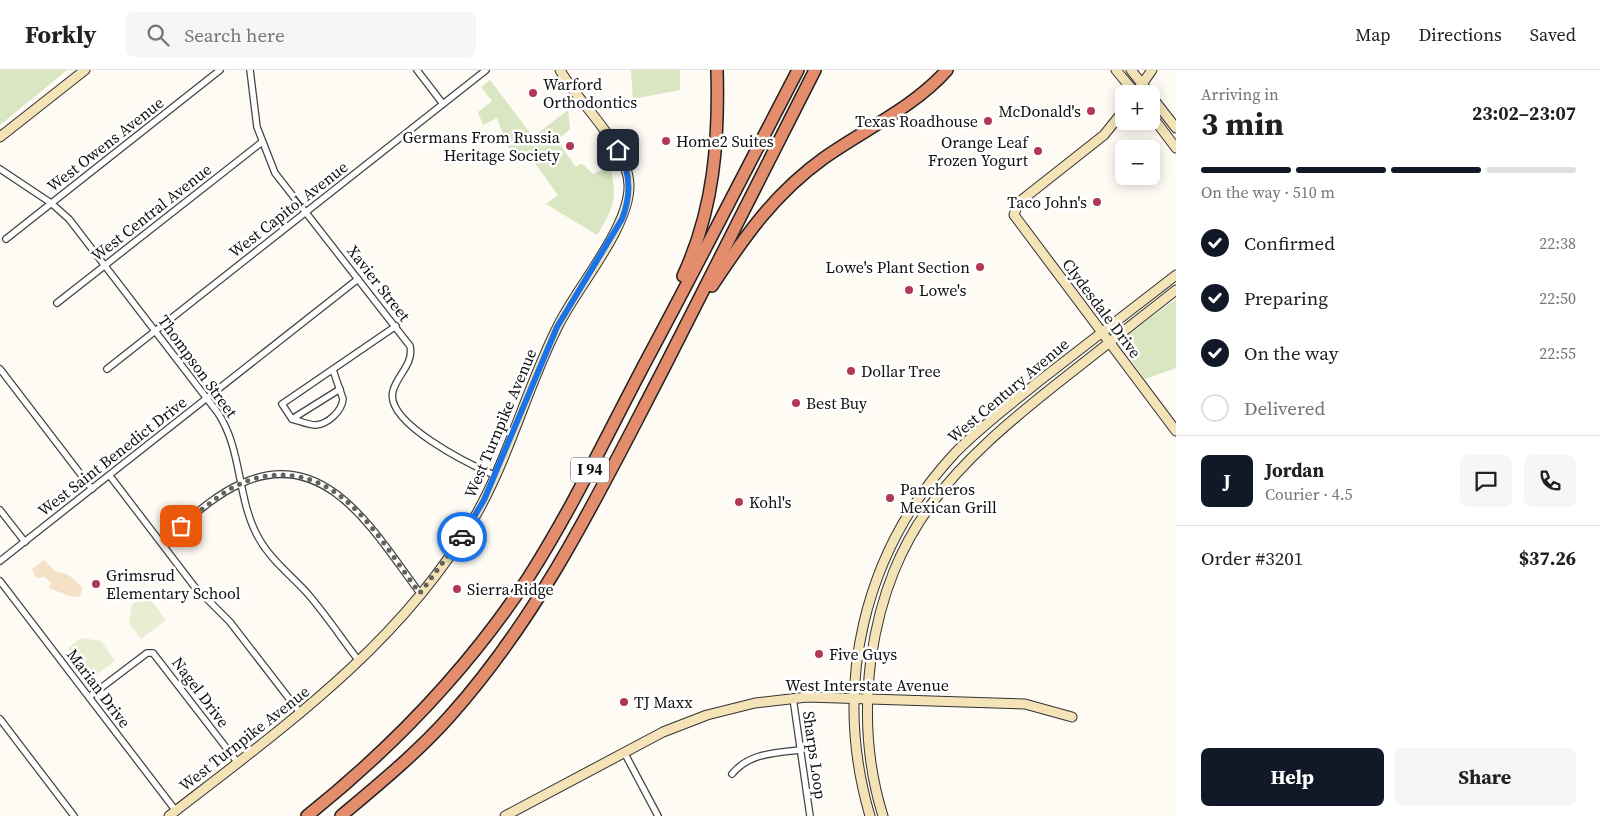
<!DOCTYPE html>
<meta charset="utf-8">
<style>
:root{--surface:#fff;--page:#f6f6f6;--text:#202124;--muted:#757577;--line:#e0e0e0;--accent:#111827}
body{margin:0;font-family:"Source Serif 4",serif;background:var(--page);color:var(--text);height:100vh;display:flex;flex-direction:column;font-size:19px;white-space:nowrap}
*{box-sizing:border-box;margin:0}
p{font-size:16px;color:var(--muted)}
.icon{flex:none;width:28px;height:28px;fill:none;stroke:currentColor;stroke-width:2;stroke-linecap:round;stroke-linejoin:round}
.map{position:relative;flex:1;overflow:hidden}
.sheet{display:flex;flex-direction:column;background:var(--surface);width:425px}
.sheet>*{flex:none}
.controls{position:absolute;left:1115px;top:15px;display:grid;gap:10px}
.controls a{display:grid;place-items:center;width:45px;height:45px;border-radius:8px;background:var(--surface);box-shadow:0 2px 12px #0003;font-size:25px}
.pin{position:absolute;display:grid;place-items:center;width:42px;height:42px;color:#fff;margin:-21px;border-radius:10px;box-shadow:0 2px 8px #0006}
.courier{position:absolute;display:grid;place-items:center;width:50px;height:50px;margin:-25px;border:4px solid #1a73e8;border-radius:50%;background:#fff;color:#222;box-shadow:0 1px 6px #0007}
.headline em{font-style:normal;font-weight:700}
.headline div{display:flex;flex-direction:column-reverse}
.headline{display:flex;align-items:center;justify-content:space-between;height:85px;padding:0 25px}
h1{font-size:32px;font-weight:700;line-height:38px}
.bar{display:grid;grid-template-columns:repeat(4,1fr);gap:8px 5px;align-content:center;height:60px;padding:0 25px}
.bar i{height:6px;border-radius:4px;background:var(--line)}
.bar .selected{background:var(--accent)}
.bar p{grid-column:span 4}
.line{display:flex;align-items:center;gap:12px;padding:0 25px;border-top:1px solid var(--line)}
.line div{flex:1}
.round{display:grid;place-items:center;flex:none;width:52px;height:52px;border-radius:8px;background:var(--page)}
ol{padding:0 25px;list-style:none}
li{display:flex;align-items:center;gap:15px;height:55px}
li p{margin-inline-start:auto}
li .icon{padding:5px;border-radius:50%;background:var(--accent);color:#fff;stroke-width:4}
li:last-child{color:var(--muted)}
li i{width:28px;height:28px;border:2px solid var(--line);border-radius:50%}
.primary-button{display:flex;gap:10px;margin-top:auto;padding:10px 25px}
.primary-button a{flex:1;height:58px;border-radius:8px;background:var(--accent);color:#fff;font-size:20px;font-weight:700;line-height:58px;text-align:center}
.primary-button a+a{background:var(--page);color:var(--text)}
header{display:flex;align-items:center;gap:30px;box-sizing:border-box;height:70px;padding:0 25px;background:var(--surface);border-bottom:1px solid var(--line)}
header strong{font-size:24px}
nav{display:flex;gap:28px;margin-inline-start:auto;font-size:18px}
.search{width:350px;height:45px;background:var(--page);display:flex;align-items:center;gap:12px;box-sizing:border-box;padding:0 18px;border-radius:8px;color:var(--muted);font-size:19px}
main{display:flex;flex:1;min-height:0}
.map>svg:first-child{display:block}
.green{fill:#dae5c1}
.sand{fill:#f4e1c6}
.pitch{fill:#e9edd2}
.lines{fill:none;stroke-linecap:round;stroke-linejoin:round}
.street-casing{stroke:#434343;stroke-width:8}
.secondary-casing{stroke:#323232;stroke-width:11}
.highway-casing{stroke:#212121;stroke-width:14}
.street{stroke:#fff;stroke-width:5.5}
.secondary{stroke:#f5e3b8;stroke-width:9}
.highway{stroke:#e38d6d;stroke-width:11}
.done{stroke:#636260;stroke-width:5;stroke-dasharray:0 9}
.route{stroke:#1a73e8;stroke-width:6}
.poi-dot{fill:#b03855;stroke:#fff;stroke-width:2}
.labels{text-anchor:middle;stroke-width:5;stroke-linejoin:round;paint-order:stroke}
.shield{fill:#fff;stroke:#585858;stroke-width:1}
.shield-label{font-size:15px;font-weight:bold;fill:#101010}
.poi-label{font-size:16px;fill:#101010;stroke:#fff;text-anchor:start}
.street-label{font-size:16px;fill:#101010;stroke:#fff}
</style>
<header>
<strong>Forkly</strong>
<div class="search"><svg class="icon" aria-label="search" viewBox="0 0 24 24"><circle cx="10" cy="10" r="6"/><path d="M15 15l6 6"/></svg>Search here</div>
<nav><a>Map</a><a>Directions</a><a>Saved</a></nav>
</header>
<main>
<div class="map">
<svg width="1176" height="746" viewBox="0 0 1176 746">
<rect width="100%" height="100%" fill="#fefaf4"/>
<!-- green -->
<g class="green">
<path d="M0 0H67L0 55Z"/>
<path d="M631 0H680V20L633 29Z"/>
<path d="M490 10 533 67 568 40 570 59 557 71 576 97 580 94 584 95 593 104 610 96C618 128 614 138 597 165L546 134 558 125 529 85 515 94 497 48 483 55 478 42 492 31 481 17Z"/>
<path d="M1176 229V298L1145 309 1120 275 1124 267Z"/>
</g>
<!-- sand -->
<path class="sand" d="M44 490 56 502C68 501 74 510 82 517L80 527 69 526 49 518 51 513 45 507 36 508 32 499Z"/>
<!-- pitch -->
<g class="pitch">
<path d="M146 523 166 550 141 569 129 553 132 535Z"/>
<path d="M81 568 101 571 115 591 91 609 68 578Z"/>
</g>
<g class="lines">
<!-- street casing -->
<g class="street-casing">
<g id="street">
<path d="M250 0 257 57 275 103 410 276C414 294 397 305 393 321 384 353 471 395 494 405"/>
<path d="M417 0 443 34"/>
<path d="M0 99 51 133 69 149 218 343C242 380 237 425 256 463 268 488 290 504 308 524 326 545 342 569 359 591"/>
<path d="M6 169 220 0"/>
<path d="M57 233 262 72"/>
<path d="M0 299 92 419"/>
<path d="M107 299 486 0"/>
<path d="M333 300 343 329C342 341 328 354 316 355 308 355 300 351 292 349L282 334 396 256"/>
<path d="M292 349 340 319"/>
<path d="M110 406 194 516 230 552 301 644"/>
<path d="M0 440 25 472"/>
<path d="M161 472C186 453 211 427 240 414 327 373 377 467 420 523"/>
<path d="M0 491 358 209"/>
<path d="M0 511 176 741"/>
<path d="M89 627 147 583H153L238 693"/>
<path d="M793 628 810 746"/>
<path d="M0 649 74 746"/>
<path d="M624 682 658 746"/>
<path d="M732 704C749 683 775 683 800 680"/>
</g>
</g>
<!-- secondary casing -->
<g class="secondary-casing">
<g id="secondary">
<path d="M1116 0 1136 24"/>
<path d="M1131 0 1150 24"/>
<path d="M1140 17 1152 0"/>
<path d="M1151 26 1176 58"/>
<path d="M1124 40 1104 65 1018 133 1014 145 1176 361"/>
<path d="M1151 45 1176 78"/>
<path d="M0 67 85 0"/>
<path d="M169 746C281 659 400 575 473 450 509 389 526 319 558 256 577 217 630 157 629 115 628 76 579 34 560 0"/>
<path d="M505 746 663 662 707 645 755 633 807 627 1025 634 1072 647"/>
<path d="M870 746C832 617 863 482 955 383 980 357 1010 335 1038 312 1084 276 1130 241 1176 205"/>
<path d="M883 746C867 695 864 642 871 589 890 457 955 395 1054 316 1095 284 1135 252 1176 220"/>
</g>
</g>
<!-- highway casing -->
<g class="highway-casing">
<g id="highway">
<path d="M683 206C714 139 719 72 717 0"/>
<path d="M712 216C745 166 774 124 824 88 865 59 913 38 947 0"/>
<path d="M307 746C392 678 468 599 528 508 572 439 607 365 645 293 697 196 747 98 798 0"/>
<path d="M341 746C379 714 417 683 450 646 542 543 600 421 663 300 713 200 765 100 815 0"/>
</g>
</g>
<!-- street -->
<use href="#street" class="street"/>
<!-- secondary -->
<use href="#secondary" class="secondary"/>
<!-- highway -->
<use href="#highway" class="highway"/>
</g>
<g class="lines">
<!-- done -->
<path class="done" d="M181 456C200 442 218 424 240 414 252 408 267 405 281 405 349 405 383 476 420 523L462 467"/>
<!-- route -->
<path class="route" d="M462 467 484 430 557 257 622 149C631 126 631 102 618 80"/>
</g>
<!-- markers -->
<g class="poi-dot">
<circle cx="533" cy="23" r="5"/>
<circle cx="1091" cy="41" r="5"/>
<circle cx="988" cy="51" r="5"/>
<circle cx="666" cy="71" r="5"/>
<circle cx="570" cy="76" r="5"/>
<circle cx="1038" cy="81" r="5"/>
<circle cx="1097" cy="132" r="5"/>
<circle cx="980" cy="197" r="5"/>
<circle cx="909" cy="220" r="5"/>
<circle cx="851" cy="301" r="5"/>
<circle cx="796" cy="333" r="5"/>
<circle cx="890" cy="428" r="5"/>
<circle cx="739" cy="432" r="5"/>
<circle cx="96" cy="514" r="5"/>
<circle cx="457" cy="519" r="5"/>
<circle cx="819" cy="584" r="5"/>
<circle cx="624" cy="632" r="5"/>
</g>
<g class="labels">
<!-- shield labels -->
<rect class="shield" x="571" y="387.5" width="38" height="25" rx="4"/>
<g class="shield-label">
<text x="590" y="405">I 94</text>
</g>
<!-- poi labels -->
<g class="poi-label">
<text x="543" y="20">Warford<tspan x="543" dy="18">Orthodontics</tspan></text>
<text x="1081" y="47" text-anchor="end">McDonald's</text>
<text x="978" y="57" text-anchor="end">Texas Roadhouse</text>
<text x="560" y="73" text-anchor="end">Germans From Russia<tspan x="560" dy="18">Heritage Society</tspan></text>
<text x="676" y="77">Home2 Suites</text>
<text x="1028" y="78" text-anchor="end">Orange Leaf<tspan x="1028" dy="18">Frozen Yogurt</tspan></text>
<text x="1087" y="138" text-anchor="end">Taco John's</text>
<text x="970" y="203" text-anchor="end">Lowe's Plant Section</text>
<text x="919" y="226">Lowe's</text>
<text x="861" y="307">Dollar Tree</text>
<text x="806" y="339">Best Buy</text>
<text x="900" y="425">Pancheros<tspan x="900" dy="18">Mexican Grill</tspan></text>
<text x="749" y="438">Kohl's</text>
<text x="106" y="511">Grimsrud<tspan x="106" dy="18">Elementary School</tspan></text>
<text x="467" y="525">Sierra Ridge</text>
<text x="829" y="590">Five Guys</text>
<text x="634" y="638">TJ Maxx</text>
</g>
<!-- street labels -->
<g class="street-label">
<text transform="translate(105 74) rotate(-38)" y="6">West Owens Avenue</text>
<text transform="translate(288 139) rotate(-38)" y="6">West Capitol Avenue</text>
<text transform="translate(151 142) rotate(-38)" y="6">West Central Avenue</text>
<text transform="translate(379 213) rotate(52)" y="6">Xavier Street</text>
<text transform="translate(1102 238) rotate(53)" y="6">Clydesdale Drive</text>
<text transform="translate(198 296) rotate(54)" y="6">Thompson Street</text>
<text transform="translate(1008 320) rotate(-40)" y="6">West Century Avenue</text>
<text transform="translate(500 353) rotate(-67)" y="6">West Turnpike Avenue</text>
<text transform="translate(112 386) rotate(-38)" y="6">West Saint Benedict Drive</text>
<text x="867" y="621">West Interstate Avenue</text>
<text transform="translate(99 618) rotate(53)" y="6">Marian Drive</text>
<text transform="translate(201 622) rotate(53)" y="6">Nagel Drive</text>
<text transform="translate(244 668) rotate(-38)" y="6">West Turnpike Avenue</text>
<text transform="translate(815 685) rotate(82)" y="6">Sharps Loop</text>
</g>
</g>
</svg>
<div class="controls">
<a>+</a>
<a>−</a>
</div>
<div class="pin" style="left:181px;top:456px;background:#ea580c"><svg class="icon" aria-label="bag" viewBox="0 0 24 24"><path d="M5 8h14l-1 12H6zM9 8a3 3 0 0 1 6 0"/></svg></div>
<div class="pin" style="left:618px;top:80px;background:#1f2937"><svg class="icon" aria-label="home" viewBox="0 0 24 24"><path d="M3 11l9-7 9 7M6 9v11h12V9"/></svg></div>
<div class="courier" style="left:462px;top:467px"><svg class="icon" aria-label="car" viewBox="0 0 24 24"><path d="M5 17H2v-5l4-1 3-4h7l3 4 3 1v5h-3M9 17h6M6 11h13"/><circle cx="7" cy="17" r="2"/><circle cx="17" cy="17" r="2"/></svg></div>
</div>
<section class="sheet">
<div class="headline"><div><h1>3 min</h1><p>Arriving in</p></div><em>23:02–23:07</em></div>
<div class="bar"><i class="selected"></i><i class="selected"></i><i class="selected"></i><i></i><p>On the way · 510 m</p></div>
<ol>
<li><svg class="icon" aria-label="check" viewBox="0 0 24 24"><path d="M5 12l5 5 9-10"/></svg>Confirmed<p>22:38</p></li>
<li><svg class="icon" aria-label="check" viewBox="0 0 24 24"><path d="M5 12l5 5 9-10"/></svg>Preparing<p>22:50</p></li>
<li><svg class="icon" aria-label="check" viewBox="0 0 24 24"><path d="M5 12l5 5 9-10"/></svg>On the way<p>22:55</p></li>
<li><i></i>Delivered</li>
</ol>
<div class="line" style="height:90px"><b class="round" style="background:var(--accent);color:#fff">J</b><div><b>Jordan</b><p>Courier · 4.5</p></div><a class="round"><svg class="icon" aria-label="chat" viewBox="0 0 24 24"><path d="M4 5h16v11H9l-5 4z"/></svg></a><a class="round"><svg class="icon" aria-label="phone" viewBox="0 0 24 24"><path d="M5 4h4l2 5-3 2q2 4 5 5l2-3 5 2v4C11 20 4 13 5 4z"/></svg></a></div>
<div class="line" style="height:65px"><div>Order #3201</div><b>$37.26</b></div>
<div class="primary-button"><a>Help</a><a>Share</a></div>
</section>
</main>
